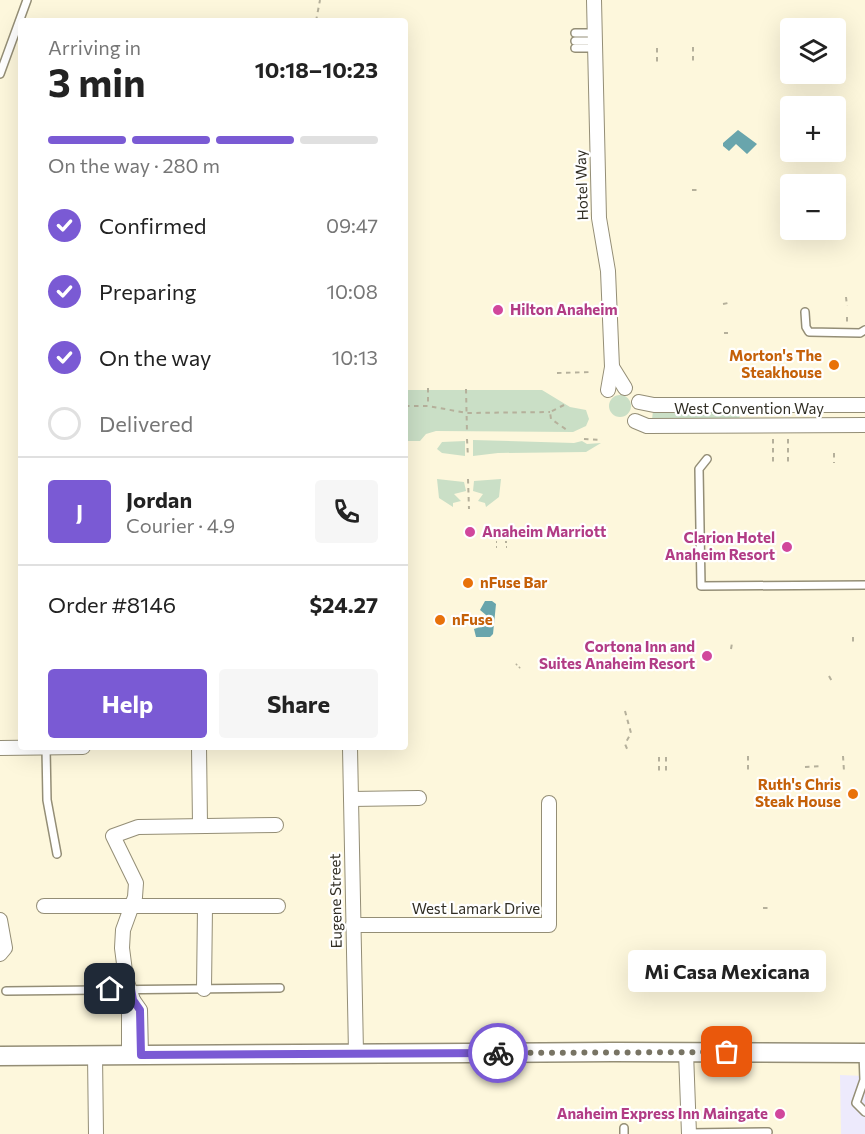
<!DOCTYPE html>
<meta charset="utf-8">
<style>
:root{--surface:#fff;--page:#f6f6f6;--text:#222;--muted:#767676;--line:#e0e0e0;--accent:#7a5ad4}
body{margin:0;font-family:Commissioner,sans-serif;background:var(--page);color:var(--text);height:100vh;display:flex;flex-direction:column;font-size:22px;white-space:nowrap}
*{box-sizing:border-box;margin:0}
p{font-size:20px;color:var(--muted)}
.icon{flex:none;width:33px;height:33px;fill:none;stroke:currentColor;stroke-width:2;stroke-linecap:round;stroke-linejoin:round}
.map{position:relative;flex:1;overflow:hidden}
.panel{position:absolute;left:18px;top:18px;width:390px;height:732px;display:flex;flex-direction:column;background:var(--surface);border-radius:6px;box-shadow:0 6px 24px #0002}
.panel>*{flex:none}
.tools{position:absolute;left:780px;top:18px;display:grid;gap:12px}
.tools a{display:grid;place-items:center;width:66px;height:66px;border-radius:6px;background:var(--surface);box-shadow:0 6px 24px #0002;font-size:30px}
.pin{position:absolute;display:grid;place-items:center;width:51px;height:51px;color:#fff;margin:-26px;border-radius:12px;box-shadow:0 3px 9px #0006}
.courier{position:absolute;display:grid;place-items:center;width:60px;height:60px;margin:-30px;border:4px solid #7a5ad4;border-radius:50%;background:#fff;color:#222;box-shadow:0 2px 8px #0007}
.bubble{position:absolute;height:42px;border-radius:6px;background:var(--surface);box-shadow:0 6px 24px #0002;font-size:20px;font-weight:700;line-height:42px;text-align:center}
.head em{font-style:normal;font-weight:700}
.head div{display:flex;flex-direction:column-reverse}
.head{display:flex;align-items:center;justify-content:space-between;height:102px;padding:0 30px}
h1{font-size:39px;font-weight:700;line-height:45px}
.bar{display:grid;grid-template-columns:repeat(4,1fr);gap:9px 6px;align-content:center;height:72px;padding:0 30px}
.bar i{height:8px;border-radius:4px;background:var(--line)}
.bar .on{background:var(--accent)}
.bar p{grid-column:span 4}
.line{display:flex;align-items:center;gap:15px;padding:0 30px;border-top:2px solid var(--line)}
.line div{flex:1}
.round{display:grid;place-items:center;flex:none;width:63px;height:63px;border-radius:6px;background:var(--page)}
ol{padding:0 30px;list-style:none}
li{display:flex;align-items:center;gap:18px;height:66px}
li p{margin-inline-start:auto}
li .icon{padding:6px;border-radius:50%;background:var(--accent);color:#fff;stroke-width:4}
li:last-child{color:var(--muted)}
li i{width:33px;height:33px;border:3px solid var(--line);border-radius:50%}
.button{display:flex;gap:12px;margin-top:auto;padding:12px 30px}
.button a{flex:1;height:69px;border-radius:6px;background:var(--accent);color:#fff;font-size:24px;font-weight:700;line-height:69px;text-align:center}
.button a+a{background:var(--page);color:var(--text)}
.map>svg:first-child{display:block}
.commercial{fill:#edeafc}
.green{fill:#cadfc6}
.water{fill:#69a5ac}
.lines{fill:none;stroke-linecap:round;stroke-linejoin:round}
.lane-casing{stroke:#948e76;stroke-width:10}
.street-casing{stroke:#948e76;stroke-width:16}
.secondary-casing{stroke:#948e76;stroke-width:21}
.path{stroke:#b5b09b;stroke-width:2;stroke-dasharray:4.5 4.5;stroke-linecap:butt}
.lane{stroke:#fff;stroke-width:7}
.street{stroke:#fff;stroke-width:14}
.secondary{stroke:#fff;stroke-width:18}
.done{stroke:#787464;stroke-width:6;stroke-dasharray:0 10.8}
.route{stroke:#7a5ad4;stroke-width:8}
.hotel-dot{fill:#d1479c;stroke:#fff;stroke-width:2}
.food-dot{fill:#e8710a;stroke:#fff;stroke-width:2}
.labels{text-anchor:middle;stroke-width:4.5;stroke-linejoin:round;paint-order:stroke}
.street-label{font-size:15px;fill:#312e24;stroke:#fff}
.hotel-label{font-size:15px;font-weight:bold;fill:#b23c85;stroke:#fff;text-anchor:end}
.food-label{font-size:15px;font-weight:bold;fill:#c56008;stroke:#fff;text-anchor:end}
</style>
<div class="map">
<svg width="865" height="1134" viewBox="0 0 865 1134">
<rect width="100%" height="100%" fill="#fdf7dc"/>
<!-- commercial -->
<path class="commercial" d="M840 1075 865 1076V1134H841Z"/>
<!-- green -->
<g class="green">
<path d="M405 390H542L570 407 586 410 589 419 586 426 573 432 436 431 426 434 420 441H405Z"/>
<circle cx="620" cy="406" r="11"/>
<path d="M653 411 736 412 740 417 737 420 652 419Z"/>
<path d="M473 440 574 443 582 441 587 444 601 443 586 452 498 453 473 456Z"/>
<path d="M465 441V456L442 453 437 449 442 442Z"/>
<path d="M437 479 464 482 466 491 454 494 461 501 453 503V507L439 498Z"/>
<path d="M501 479 499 497 486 507 485 503 478 501 483 494 473 491 474 481Z"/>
</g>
<!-- water -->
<g class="water">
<path d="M738 130 757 144 747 154 736 144 729 151 723 146V143Z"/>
<path d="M485 601H492L496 604 493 634 490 637H476L474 629 486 625V615L480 610Z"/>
</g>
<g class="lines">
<!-- lane casing -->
<g class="lane-casing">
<g id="lane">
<path d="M575 33H595"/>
<path d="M575 41H595"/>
<path d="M575 48H595"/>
<path d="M0 74 27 0"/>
<path d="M805 312 806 327 809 332 860 333 865 330"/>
<path d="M707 459 699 469 701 586 865 585"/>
<path d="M46 748 47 800 57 854"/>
<path d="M6 991 280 988"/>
<path d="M863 1053 864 1080 856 1103 865 1112"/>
<path d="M624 1128V1134"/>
<path d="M689 1133 768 1132"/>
</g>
</g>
<!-- street casing -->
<g class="street-casing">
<g id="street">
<path d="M594 0 599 218 608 271 612 367 608 390"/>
<path d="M612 367 625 388"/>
<path d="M639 402 654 405H865"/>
<path d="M635 421 647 426 865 425"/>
<path d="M199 747 200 824"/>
<path d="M0 748 83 747"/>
<path d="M350 748 356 1053"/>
<path d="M351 799 419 798"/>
<path d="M44 906H278"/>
<path d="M0 920 5 948 0 954"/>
<path d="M353 925H549V803"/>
<path d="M204 989 205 907"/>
<path d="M686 1052 689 1134"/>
<path d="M95 1055 96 1134"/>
<path d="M129 1055V1010L133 1000"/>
<path d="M141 1055 140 1010 133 1000 126 979 122 948 123 930 135 897 136 883 113 836 138 827 276 825"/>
</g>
</g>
<!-- secondary casing -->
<g class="secondary-casing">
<path id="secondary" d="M0 1056 613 1052 865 1053"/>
</g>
<!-- path -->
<g class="path">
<path d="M316 21 320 0"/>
<path d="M693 47V64"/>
<path d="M657 48V63"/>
<path d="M692 190H698"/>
<path d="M846 297 847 306"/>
<path d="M723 304 728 303"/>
<path d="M847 317V323"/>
<path d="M724 333H728"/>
<path d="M557 373 593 372"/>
<path d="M428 388V406"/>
<path d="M466 389 467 432"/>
<path d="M564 405 550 412 551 419 567 430"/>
<path d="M405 406H428L467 413 550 412"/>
<path d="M467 439 468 457"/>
<path d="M584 439 602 440"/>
<path d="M773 439V463"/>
<path d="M788 439V463"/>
<path d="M834 453V463"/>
<path d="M468 479 469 509"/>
<path d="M496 537H497"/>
<path d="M505 538H507"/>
<path d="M496 542H497"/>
<path d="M505 542H507"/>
<path d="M496 547H497"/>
<path d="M506 547H507"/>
<path d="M853 637V645"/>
<path d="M731 649 732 643"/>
<path d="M516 665 517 664"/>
<path d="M519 668 520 667"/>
<path d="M829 676 833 683"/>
<path d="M625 711 631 733 625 744 628 751"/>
<path d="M748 756V770"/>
<path d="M843 756 844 771"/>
<path d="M659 757V771"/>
<path d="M666 757V771"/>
<path d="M805 767 821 766"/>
<path d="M763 908H768"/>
<path d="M727 968H732"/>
</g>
<!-- lane -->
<use href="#lane" class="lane"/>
<!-- street -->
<use href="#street" class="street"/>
<!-- secondary -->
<use href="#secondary" class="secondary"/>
</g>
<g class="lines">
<!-- done -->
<path class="done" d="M498 1053 727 1052"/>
<!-- route -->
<path class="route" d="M110 989H131L133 1000 140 1010 141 1055 498 1053"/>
</g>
<!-- markers -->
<g class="hotel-dot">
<circle cx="498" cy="310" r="6"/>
<circle cx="470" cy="532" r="6"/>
<circle cx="787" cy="547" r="6"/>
<circle cx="707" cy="656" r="6"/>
<circle cx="780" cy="1114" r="6"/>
</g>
<g class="food-dot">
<circle cx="834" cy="365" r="6"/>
<circle cx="468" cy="583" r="6"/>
<circle cx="440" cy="620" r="6"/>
<circle cx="853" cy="794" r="6"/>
</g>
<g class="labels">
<!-- street labels -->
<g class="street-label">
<text transform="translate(582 185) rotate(-92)" y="5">Hotel Way</text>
<text x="749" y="414">West Convention Way</text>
<text transform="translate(336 901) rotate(-91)" y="5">Eugene Street</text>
<text x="476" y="914">West Lamark Drive</text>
</g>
<!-- hotel labels -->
<g class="hotel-label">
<text x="510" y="315" text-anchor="start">Hilton Anaheim</text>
<text x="482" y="537" text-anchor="start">Anaheim Marriott</text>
<text x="775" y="543">Clarion Hotel<tspan x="775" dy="17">Anaheim Resort</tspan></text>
<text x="695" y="652">Cortona Inn and<tspan x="695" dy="17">Suites Anaheim Resort</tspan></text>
<text x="768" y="1119">Anaheim Express Inn Maingate</text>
</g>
<!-- food labels -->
<g class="food-label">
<text x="822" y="361">Morton's The<tspan x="822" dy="17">Steakhouse</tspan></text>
<text x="480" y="588" text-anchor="start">nFuse Bar</text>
<text x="452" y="625" text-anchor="start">nFuse</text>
<text x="841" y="790">Ruth's Chris<tspan x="841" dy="17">Steak House</tspan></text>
</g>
</g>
</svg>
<div class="tools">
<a><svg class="icon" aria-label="layers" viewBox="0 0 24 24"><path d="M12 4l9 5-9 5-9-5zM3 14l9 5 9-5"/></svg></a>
<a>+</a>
<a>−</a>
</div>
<div class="pin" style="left:727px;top:1052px;background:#ea580c"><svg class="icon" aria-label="bag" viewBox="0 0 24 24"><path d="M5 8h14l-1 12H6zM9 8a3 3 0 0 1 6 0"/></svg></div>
<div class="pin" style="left:110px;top:989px;background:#1f2937"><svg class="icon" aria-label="home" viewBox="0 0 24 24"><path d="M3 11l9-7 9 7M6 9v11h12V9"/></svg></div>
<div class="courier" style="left:498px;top:1053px"><svg class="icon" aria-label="bike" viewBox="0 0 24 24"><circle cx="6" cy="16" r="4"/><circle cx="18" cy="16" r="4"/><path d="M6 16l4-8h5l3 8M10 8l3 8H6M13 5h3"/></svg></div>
<div class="bubble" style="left:628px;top:950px;width:198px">Mi Casa Mexicana</div>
<section class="panel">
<div class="head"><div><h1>3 min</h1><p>Arriving in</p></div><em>10:18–10:23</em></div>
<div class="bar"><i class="on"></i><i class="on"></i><i class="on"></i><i></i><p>On the way · 280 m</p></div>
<ol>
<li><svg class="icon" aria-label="check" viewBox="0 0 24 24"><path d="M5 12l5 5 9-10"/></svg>Confirmed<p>09:47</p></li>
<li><svg class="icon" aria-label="check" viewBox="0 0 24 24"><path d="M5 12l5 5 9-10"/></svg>Preparing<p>10:08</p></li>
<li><svg class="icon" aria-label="check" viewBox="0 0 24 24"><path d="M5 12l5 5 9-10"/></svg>On the way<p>10:13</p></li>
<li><i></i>Delivered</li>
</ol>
<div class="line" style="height:108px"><b class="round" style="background:var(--accent);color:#fff">J</b><div><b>Jordan</b><p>Courier · 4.9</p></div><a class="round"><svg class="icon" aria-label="phone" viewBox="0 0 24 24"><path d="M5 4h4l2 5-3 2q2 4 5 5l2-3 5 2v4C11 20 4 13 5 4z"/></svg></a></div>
<div class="line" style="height:78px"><div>Order #8146</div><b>$24.27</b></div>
<div class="button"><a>Help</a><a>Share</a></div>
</section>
</div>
